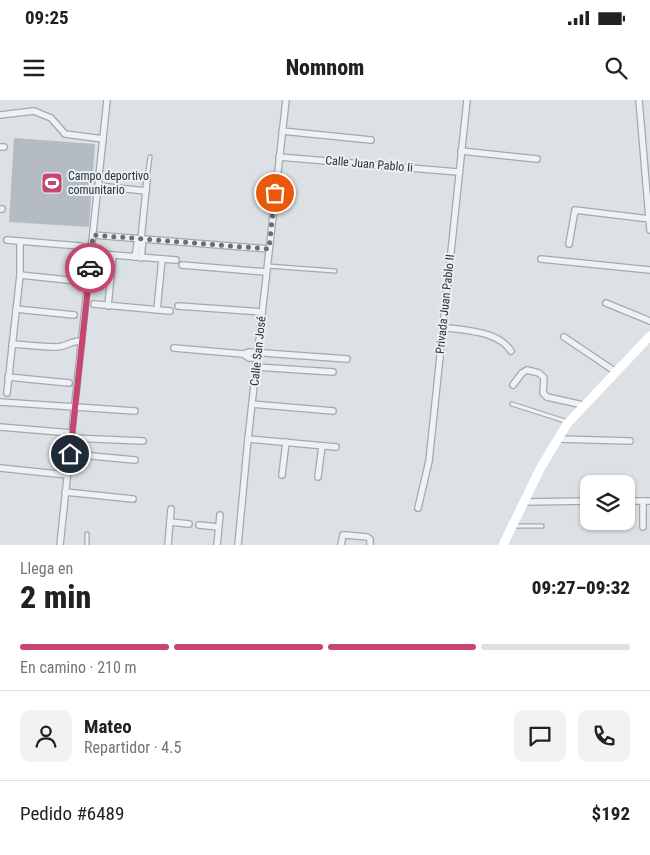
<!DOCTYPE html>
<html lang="es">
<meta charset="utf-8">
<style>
:root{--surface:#fff;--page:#f2f2f2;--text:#202124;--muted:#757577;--line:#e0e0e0;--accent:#c6466f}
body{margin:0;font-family:"Roboto Condensed",sans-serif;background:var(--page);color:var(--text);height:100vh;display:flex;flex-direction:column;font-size:19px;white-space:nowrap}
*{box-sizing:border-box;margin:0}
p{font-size:16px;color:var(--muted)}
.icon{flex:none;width:28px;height:28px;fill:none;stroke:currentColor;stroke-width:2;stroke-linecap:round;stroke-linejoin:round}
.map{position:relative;height:445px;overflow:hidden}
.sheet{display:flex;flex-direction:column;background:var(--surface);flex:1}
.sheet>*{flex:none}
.controls{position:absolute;left:580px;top:375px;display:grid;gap:10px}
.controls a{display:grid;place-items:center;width:55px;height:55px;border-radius:10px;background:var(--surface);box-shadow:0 1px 4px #0004;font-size:25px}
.pin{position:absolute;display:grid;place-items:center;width:42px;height:42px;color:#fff;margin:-21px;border:2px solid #fff;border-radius:50%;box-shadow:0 1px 5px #0007}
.courier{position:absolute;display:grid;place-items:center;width:50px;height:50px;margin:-25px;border:4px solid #c6466f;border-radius:50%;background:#fff;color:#222;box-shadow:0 1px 6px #0007}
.head em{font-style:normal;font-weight:800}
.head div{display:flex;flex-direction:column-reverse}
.head{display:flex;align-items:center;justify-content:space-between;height:85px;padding:0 20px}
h1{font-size:32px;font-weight:800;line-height:38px}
.bar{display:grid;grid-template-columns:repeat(4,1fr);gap:8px 5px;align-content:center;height:60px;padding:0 20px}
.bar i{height:6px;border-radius:4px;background:var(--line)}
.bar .active{background:var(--accent)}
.bar p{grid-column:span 4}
.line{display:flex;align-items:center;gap:12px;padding:0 20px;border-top:1px solid var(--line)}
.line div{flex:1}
.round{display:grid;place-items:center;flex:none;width:52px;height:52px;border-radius:10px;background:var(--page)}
.status{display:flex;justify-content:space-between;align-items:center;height:35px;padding:0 25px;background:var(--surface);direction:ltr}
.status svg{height:14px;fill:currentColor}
header{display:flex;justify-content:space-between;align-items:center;height:65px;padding:0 20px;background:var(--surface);font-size:22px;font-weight:800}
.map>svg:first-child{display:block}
.building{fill:#b4bbc2}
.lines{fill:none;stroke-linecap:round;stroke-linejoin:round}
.service-casing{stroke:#a2a9af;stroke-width:5.5}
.minor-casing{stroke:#a2a9af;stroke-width:8}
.service{stroke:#eff1f4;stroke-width:3}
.minor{stroke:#eff1f4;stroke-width:5.5}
.secondary{stroke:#fff;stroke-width:9}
.done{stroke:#666f76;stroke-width:5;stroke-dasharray:0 9}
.route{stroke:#c6466f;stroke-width:6}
.labels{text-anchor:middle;stroke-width:4;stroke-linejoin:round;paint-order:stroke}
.street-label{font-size:12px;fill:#27323b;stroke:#ebf0f3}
.poi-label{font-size:12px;fill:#27323b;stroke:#ebf0f3;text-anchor:start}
</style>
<div class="status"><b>09:25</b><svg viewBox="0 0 49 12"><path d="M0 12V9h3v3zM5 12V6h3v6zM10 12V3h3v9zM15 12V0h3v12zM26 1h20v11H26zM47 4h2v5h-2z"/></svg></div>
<header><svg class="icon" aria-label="menu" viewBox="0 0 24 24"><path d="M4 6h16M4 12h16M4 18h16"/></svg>Nomnom<svg class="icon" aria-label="search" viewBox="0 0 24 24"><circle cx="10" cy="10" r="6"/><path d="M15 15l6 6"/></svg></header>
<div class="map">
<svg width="650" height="445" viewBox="0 0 650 445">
<rect width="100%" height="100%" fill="#dce1e5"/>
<!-- building -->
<path class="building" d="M14 38 95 44 89 127 9 122Z"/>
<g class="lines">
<!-- service casing -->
<g class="service-casing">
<g id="service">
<path d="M147 79 150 57"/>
<path d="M268 166 335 171"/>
<path d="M512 304 568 322"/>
<path d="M515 426H542"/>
<path d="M87 445V434"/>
</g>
</g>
<!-- minor casing -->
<g class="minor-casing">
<g id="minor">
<path d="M639 0 650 130"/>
<path d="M0 15 34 11 51 18 65 34 103 39"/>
<path d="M282 31 371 40"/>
<path d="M0 47H4"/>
<path d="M461 51 537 59"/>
<path d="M279 57 458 72"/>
<path d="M98 86 146 91"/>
<path d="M0 109H2"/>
<path d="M93 135 269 149"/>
<path d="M141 139 147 80"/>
<path d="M7 140 80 146"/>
<path d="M569 144 575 110 650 119"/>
<path d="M101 154 176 160"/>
<path d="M135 157 138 139"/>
<path d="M141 158 143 139"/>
<path d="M541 159 650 170"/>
<path d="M182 165 266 172"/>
<path d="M20 175 77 181"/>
<path d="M606 203 650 221"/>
<path d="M94 204 170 211"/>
<path d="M108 206 113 155"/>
<path d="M178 206 262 212"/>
<path d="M16 209 74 215"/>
<path d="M157 210 162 159"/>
<path d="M442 227C465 231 497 230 511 251"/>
<path d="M564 237 616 272"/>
<path d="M12 244C27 245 42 247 56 247 66 247 72 240 82 241"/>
<path d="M174 248 243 254 249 258H257"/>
<path d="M243 254 249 252 347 259"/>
<path d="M256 267 333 272"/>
<path d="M8 277 69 283"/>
<path d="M513 285 522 273 527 270 539 273 544 278 543 293 547 297 583 305"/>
<path d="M7 293 20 175V141"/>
<path d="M0 302 135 311"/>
<path d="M252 304 333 311"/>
<path d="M0 327 72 333"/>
<path d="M72 338 143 341"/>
<path d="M248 339 336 347"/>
<path d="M558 339 630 341"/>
<path d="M70 354 135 360"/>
<path d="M0 368 67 375"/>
<path d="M282 375 286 342"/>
<path d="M318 377 322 346"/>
<path d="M65 392 133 399"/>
<path d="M626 401H650"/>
<path d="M643 401V427"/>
<path d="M524 402 589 401"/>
<path d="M418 408 429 361 467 0"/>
<path d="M170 422 189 424"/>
<path d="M199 425 218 427"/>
<path d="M60 445 107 0"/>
<path d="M168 445 171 409"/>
<path d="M217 445 220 415"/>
<path d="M238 445 248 339 286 0"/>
<path d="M341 445 343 435H346L367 437 370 439V445"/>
</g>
</g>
<!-- service -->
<use href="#service" class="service"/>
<!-- minor -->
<use href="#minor" class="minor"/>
<!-- secondary -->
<path class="secondary" d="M503 445 541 367 567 324 650 236"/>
</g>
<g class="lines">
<!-- done -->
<path class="done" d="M90 168 93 135 269 149 275 93"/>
<!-- route -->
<path class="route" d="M70 354 90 168"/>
</g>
<!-- icons -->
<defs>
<g id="stadium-square" transform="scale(1.125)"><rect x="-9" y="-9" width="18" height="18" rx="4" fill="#c6466f" stroke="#ebf0f3"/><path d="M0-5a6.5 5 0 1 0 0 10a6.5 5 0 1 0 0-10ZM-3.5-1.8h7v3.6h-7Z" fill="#fff"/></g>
</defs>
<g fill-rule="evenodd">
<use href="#stadium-square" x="52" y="83"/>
</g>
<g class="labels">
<!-- street labels -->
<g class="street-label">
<text transform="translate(369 64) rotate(5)" y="4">Calle Juan Pablo Ii</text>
<text transform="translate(445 204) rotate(-84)" y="4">Privada Juan Pablo II</text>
<text transform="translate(258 251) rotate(-84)" y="4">Calle San José</text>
</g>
<!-- poi labels -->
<g class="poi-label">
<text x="68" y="80">Campo deportivo<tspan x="68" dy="14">comunitario</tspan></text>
</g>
</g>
</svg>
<div class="controls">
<a><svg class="icon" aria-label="layers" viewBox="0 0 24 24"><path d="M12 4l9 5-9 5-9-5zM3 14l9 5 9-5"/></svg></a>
</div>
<div class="pin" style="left:275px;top:93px;background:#ea580c"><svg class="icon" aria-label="bag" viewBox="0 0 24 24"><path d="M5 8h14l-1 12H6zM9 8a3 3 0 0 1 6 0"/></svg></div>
<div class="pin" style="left:70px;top:354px;background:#1f2937"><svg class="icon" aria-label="home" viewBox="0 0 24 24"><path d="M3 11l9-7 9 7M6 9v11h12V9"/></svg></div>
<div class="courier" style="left:90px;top:168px"><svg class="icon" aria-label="car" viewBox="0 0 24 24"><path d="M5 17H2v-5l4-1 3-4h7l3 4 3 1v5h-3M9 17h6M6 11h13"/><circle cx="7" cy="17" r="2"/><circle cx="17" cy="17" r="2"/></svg></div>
</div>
<section class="sheet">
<div class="head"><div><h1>2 min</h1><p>Llega en</p></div><em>09:27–09:32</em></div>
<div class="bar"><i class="active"></i><i class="active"></i><i class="active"></i><i></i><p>En camino · 210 m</p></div>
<div class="line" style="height:90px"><a class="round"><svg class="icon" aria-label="person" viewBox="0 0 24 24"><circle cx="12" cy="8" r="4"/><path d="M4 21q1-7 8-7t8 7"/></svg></a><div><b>Mateo</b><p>Repartidor · 4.5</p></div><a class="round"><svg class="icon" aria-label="chat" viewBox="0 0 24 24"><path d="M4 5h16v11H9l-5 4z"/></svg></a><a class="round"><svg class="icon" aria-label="phone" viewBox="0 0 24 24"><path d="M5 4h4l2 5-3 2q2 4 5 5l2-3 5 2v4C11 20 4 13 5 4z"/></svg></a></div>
<div class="line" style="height:65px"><div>Pedido #6489</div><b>$192</b></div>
</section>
